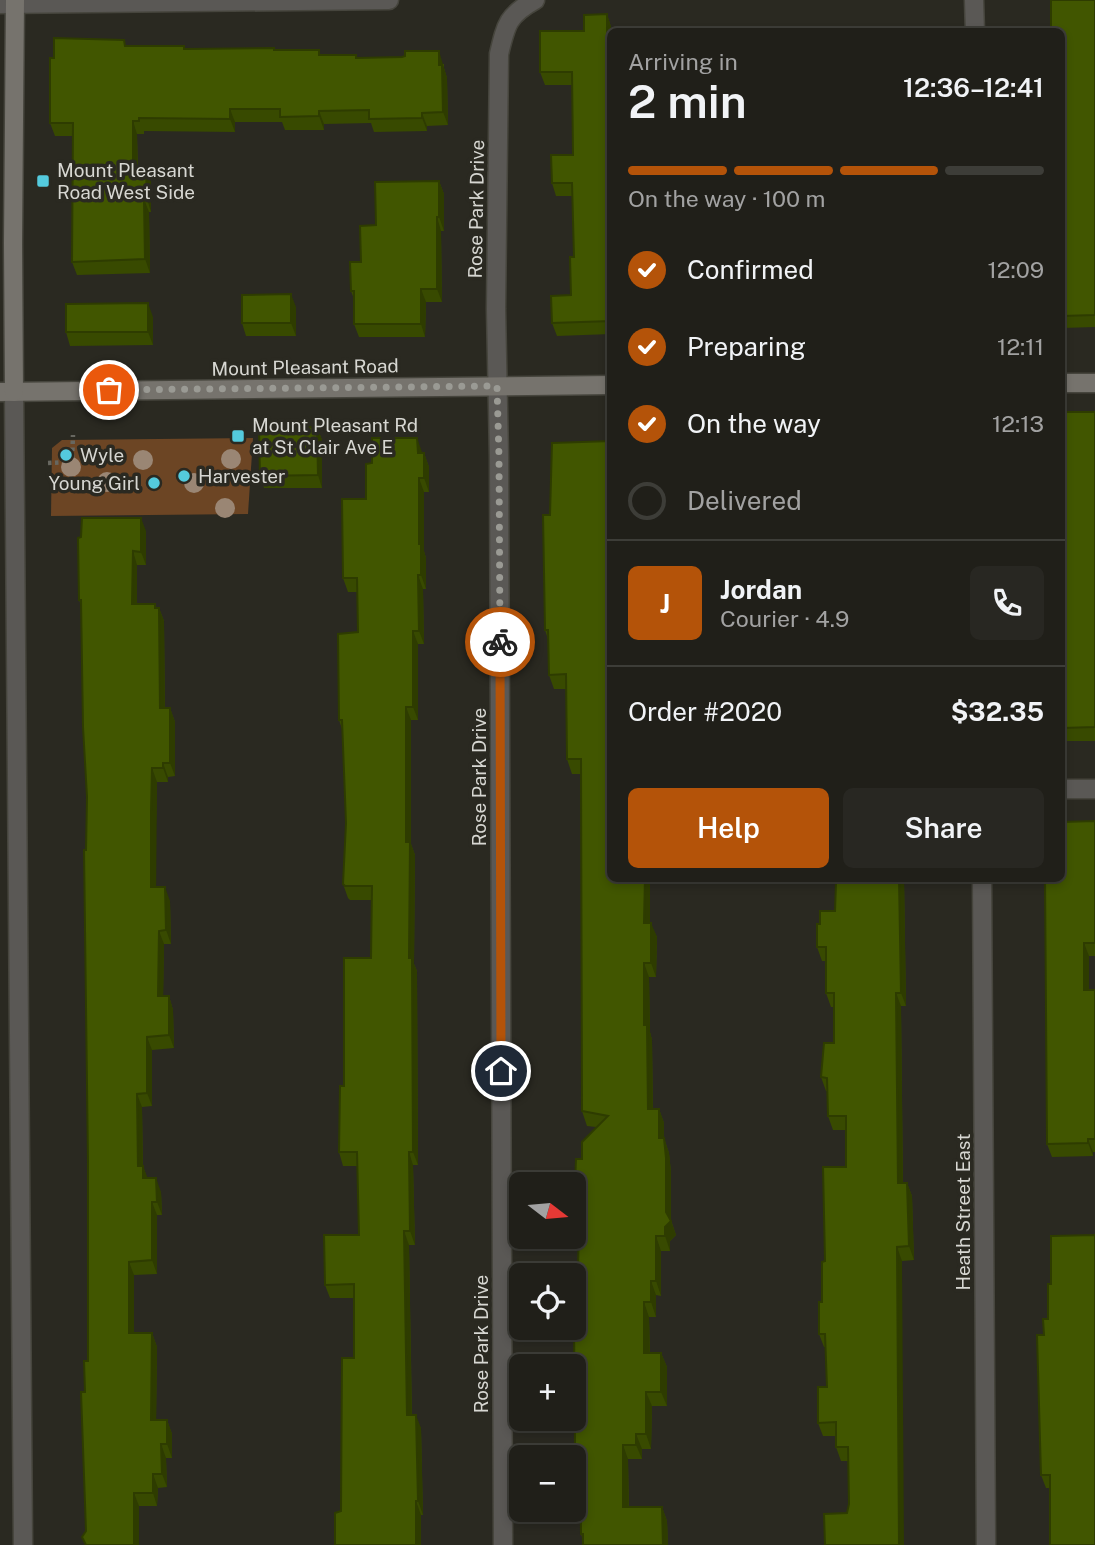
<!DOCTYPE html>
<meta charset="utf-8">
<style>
:root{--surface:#201f19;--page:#282722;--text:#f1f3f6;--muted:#a2a2a2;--line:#3d3d38;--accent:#b45309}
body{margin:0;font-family:"Public Sans",sans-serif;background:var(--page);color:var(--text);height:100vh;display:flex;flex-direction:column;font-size:26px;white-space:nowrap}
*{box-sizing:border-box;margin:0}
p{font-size:23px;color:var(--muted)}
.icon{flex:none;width:38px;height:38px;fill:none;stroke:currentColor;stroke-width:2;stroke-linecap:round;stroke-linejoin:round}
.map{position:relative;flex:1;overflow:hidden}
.details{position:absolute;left:607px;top:28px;width:458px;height:854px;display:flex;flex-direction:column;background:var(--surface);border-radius:10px;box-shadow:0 4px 10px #0003,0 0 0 2px var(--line)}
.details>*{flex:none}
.needle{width:46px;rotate:106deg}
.fabs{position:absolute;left:509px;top:1172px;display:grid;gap:14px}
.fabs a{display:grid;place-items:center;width:77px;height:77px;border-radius:10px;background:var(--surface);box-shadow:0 4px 10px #0003,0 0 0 2px var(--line);font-size:35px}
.pin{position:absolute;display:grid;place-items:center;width:60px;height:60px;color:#fff;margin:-30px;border:4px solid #fff;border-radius:50%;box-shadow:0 2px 7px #0007}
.courier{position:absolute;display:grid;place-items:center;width:70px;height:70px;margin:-35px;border:5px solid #b45309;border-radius:50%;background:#fff;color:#222;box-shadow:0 2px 9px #0007}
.overview em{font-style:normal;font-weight:600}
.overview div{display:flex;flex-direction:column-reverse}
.overview{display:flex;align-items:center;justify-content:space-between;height:119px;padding:0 21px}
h1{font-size:46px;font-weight:600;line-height:52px}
.bar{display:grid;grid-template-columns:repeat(4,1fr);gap:10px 7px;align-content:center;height:84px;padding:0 21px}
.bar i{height:9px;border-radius:5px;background:var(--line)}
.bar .selected{background:var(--accent)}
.bar p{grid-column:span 4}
.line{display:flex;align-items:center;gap:18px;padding:0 21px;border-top:2px solid var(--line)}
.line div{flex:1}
.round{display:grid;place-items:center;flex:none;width:74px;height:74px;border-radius:10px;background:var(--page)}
ol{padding:0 21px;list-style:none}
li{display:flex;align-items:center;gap:21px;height:77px}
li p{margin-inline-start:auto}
li .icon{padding:7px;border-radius:50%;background:var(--accent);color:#fff;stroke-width:4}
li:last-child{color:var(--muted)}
li i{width:38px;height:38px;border:4px solid var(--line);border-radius:50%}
.primary-button{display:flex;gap:14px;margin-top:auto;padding:14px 21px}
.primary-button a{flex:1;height:80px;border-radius:10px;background:var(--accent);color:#fff;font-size:28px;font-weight:600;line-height:80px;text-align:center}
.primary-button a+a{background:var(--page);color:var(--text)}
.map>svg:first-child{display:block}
.green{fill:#6c4524}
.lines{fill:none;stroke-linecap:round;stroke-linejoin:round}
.minor-casing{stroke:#46453d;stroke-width:21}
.secondary-casing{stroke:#46453d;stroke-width:21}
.path{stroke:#676760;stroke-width:4.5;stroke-dasharray:3.5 3.5;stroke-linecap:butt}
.minor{stroke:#5a5855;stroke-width:18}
.secondary{stroke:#76736d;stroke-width:18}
.tree{fill:#9a8674}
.wall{fill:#384a00}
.shaded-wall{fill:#2e3c00}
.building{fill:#415600;stroke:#2e3c00;stroke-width:2}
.done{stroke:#9a9a94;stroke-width:7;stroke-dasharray:0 12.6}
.route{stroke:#b45309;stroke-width:9}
.poi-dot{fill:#54cadd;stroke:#2a2921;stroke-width:2.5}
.labels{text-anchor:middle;stroke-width:7;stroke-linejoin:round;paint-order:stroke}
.poi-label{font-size:19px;fill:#d7d7d2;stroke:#2a2921;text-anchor:start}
.street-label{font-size:19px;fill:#d7d7d2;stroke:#2a2921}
</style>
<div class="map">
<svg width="1095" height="1545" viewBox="0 0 1095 1545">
<rect width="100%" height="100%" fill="#2a2921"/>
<!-- green -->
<path class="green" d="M253 438 248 514 51 516 52 448 62 440Z"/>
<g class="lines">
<!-- minor casing -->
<g class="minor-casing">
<g id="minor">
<path d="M974 0 975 32"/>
<path d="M0 4 389 0"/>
<path d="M14 392 23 1545"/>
<path d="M1062 789H1095"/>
<path d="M982 878 986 1545"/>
<path d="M503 1545 499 457 496 309 499 54C506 24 508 15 535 0"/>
</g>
</g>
<!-- secondary casing -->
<g class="secondary-casing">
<g id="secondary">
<path d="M1062 383H1095"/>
<path d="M0 392 611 385"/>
<path d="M14 392 13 243 15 0"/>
</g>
</g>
<!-- path -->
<path class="path" d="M48 463 72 462 73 435"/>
<!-- minor -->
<use href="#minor" class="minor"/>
<!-- secondary -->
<use href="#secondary" class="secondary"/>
</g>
<!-- trees -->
<g class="tree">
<circle cx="231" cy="459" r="10"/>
<circle cx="143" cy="460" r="10"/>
<circle cx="71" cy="467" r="10"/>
<circle cx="107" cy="482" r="10"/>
<circle cx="194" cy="483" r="10"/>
<circle cx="225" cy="508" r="10"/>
</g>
<!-- wall -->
<g class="wall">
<path d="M1095 0V327L1062 328V32Z"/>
<path d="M607 14 611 27V334L557 336 552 323 571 295 574 257 572 196H556L552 183 573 155 572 85H545L540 72 584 31Z"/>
<path d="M126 46 186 49 274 48 275 50 321 55H356L357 58 444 64V68L447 78 448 125 427 126V131L374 132 371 123 324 124V130H285L282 122H235V132L144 131V134H137L138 169 151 182V212H149L150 273 77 275 72 262 73 136H55L50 123 54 58Z"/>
<path d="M439 181 444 194V231H441L442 302H426L425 337H359L354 324V299L351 291 376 225Z"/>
<path d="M296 307V336H246L242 323Z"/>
<path d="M153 317V345L70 346 66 332Z"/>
<rect x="1062" y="412" width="33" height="329"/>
<path d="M317 427 322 440V488H264L260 476Z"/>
<path d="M422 452V453H424L429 467V492H424V551L426 558V589H423L424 644H418V720H411V844L415 855 414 964 417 971 418 1165H413L415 1245H409L412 1415 421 1428 423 1515H421L341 1511 354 1358V1298H330L325 1285 359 1235 357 1166H343L339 1152 344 1086 371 958 372 900H350L348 898 343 884 346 823 342 729 339 720 358 632 357 592H348L343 578 366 499Z"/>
<path d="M550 515 611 878H650V923L657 937 656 977H649L650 1032 652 1040 653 1109H659L664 1123V1138L669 1153 671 1172V1220L676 1235 670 1241V1251H661V1296L656 1295V1317H649L650 1353H661L667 1367V1406H652L651 1449H642V1459H628L629 1507H662L667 1521 668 1545H583V1540L581 1534V1459L575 1445 577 1323 582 1197H581L575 1183 582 1159 596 1127 587 1126 582 1111 581 774H572L567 759 566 689H554L549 675 548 639 545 630Z"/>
<path d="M146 531V565H137V604H155L156 608H159L164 621 165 708H170L175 722V776L168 777V782H157L156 826V887L170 901 171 944H164L163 996H169L173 1010 174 1048 152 1050V1106L142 1107 143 1166 147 1178 161 1192 162 1215H157V1274L134 1275V1333H152L157 1347 156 1420H167L172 1434V1458H166L167 1487 158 1488 157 1506H139V1545H85L86 1531 85 1392 88 1361V1163L86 850 87 797 82 608 79 600 81 537Z"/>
<path d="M1095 821V956H1089V990H1095V1152H1093V1156L1052 1157 1047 1144Z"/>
<path d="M904 878 906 1006H901L903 1183H907L912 1196 914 1260 902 1261 847 1513 849 1504 848 1461H841L836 1447V1436H823L818 1423 827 1387 826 1347H824L819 1334 822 1302 825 1261 846 1167V1130H833L828 1116 827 1091H826L821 1077 834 1043V1007H831L826 993V961H822L817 947 820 924 835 911 844 882Z"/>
<path d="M1044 1335 1050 1488H1046L1041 1475Z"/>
</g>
<!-- shaded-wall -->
<g class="shaded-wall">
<path d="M607 14 611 27V50L607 39Z"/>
<path d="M439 51 447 78 448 125 443 112Z"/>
<path d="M230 109 235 122V132L230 119Z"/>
<path d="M319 111 324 124V130L319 116Z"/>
<path d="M422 113 427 126V131L422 118Z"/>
<path d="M133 121 137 134 138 182 133 169Z"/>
<path d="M146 169 151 182V212L147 199Z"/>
<path d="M439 181 444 194V231L439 217Z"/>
<path d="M144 199 149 212 150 273 145 259Z"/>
<path d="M437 217 441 231 442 302 437 289Z"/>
<path d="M421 289 426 302 425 337 421 324Z"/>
<path d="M291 294 296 307V336L291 323Z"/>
<path d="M148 303 153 317V345L148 332Z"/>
<path d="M317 427 322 440V488L318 475Z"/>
<path d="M417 438 422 452 423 467 418 453Z"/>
<path d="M424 453 429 467V492L424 478Z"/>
<path d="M419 478 424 492V551L426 558V589L421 575 419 544Z"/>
<path d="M141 518 146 531V565L141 552Z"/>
<path d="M133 551 137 565V618L132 604Z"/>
<path d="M418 575 423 589 424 644 419 631Z"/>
<path d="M155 604 159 617V608L164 621 165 721 160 708Z"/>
<path d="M413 631 418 644V720L413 707Z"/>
<path d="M406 707 411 720V844L415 855 414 964 417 971 418 1165 413 1152 406 842Z"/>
<path d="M170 708 175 722V776L170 763Z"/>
<path d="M163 763 168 777V782L163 768Z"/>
<path d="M152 768 157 782 156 901 151 887Z"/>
<path d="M645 878H650V937L644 923Z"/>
<path d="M899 878H904L906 1006 901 993Z"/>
<path d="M165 887 170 901 171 944 166 930Z"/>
<path d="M651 923 657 937 656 977 651 963Z"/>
<path d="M159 931 164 944 163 1010 158 996Z"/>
<path d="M1084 943 1089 956V1004L1084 990Z"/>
<path d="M644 963 649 977 650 1032 652 1040 653 1123 648 1109 644 1025Z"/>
<path d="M896 993 901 1006 903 1196 898 1183Z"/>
<path d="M169 996 173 1010 174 1048 169 1035Z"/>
<path d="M147 1037 152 1050V1106L147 1093Z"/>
<path d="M137 1094 142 1107 143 1179 138 1166Z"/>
<path d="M659 1109 664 1123V1153L659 1138Z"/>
<path d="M664 1138 669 1153 671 1172V1221L676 1235 670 1241V1251L665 1236 666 1212Z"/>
<path d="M1088 1139 1093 1152V1156L1088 1143Z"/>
<path d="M409 1152 413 1165 415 1245 410 1231Z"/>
<path d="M143 1166 148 1179 143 1178Z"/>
<path d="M156 1178 161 1192 162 1215 157 1202Z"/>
<path d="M907 1183 912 1196 914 1260 909 1246Z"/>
<path d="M152 1202 157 1215V1274L152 1260Z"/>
<path d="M404 1231 409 1245 412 1428 407 1415Z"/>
<path d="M656 1236 661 1251V1296L656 1281Z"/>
<path d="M897 1247 902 1261 904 1545H899Z"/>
<path d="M129 1262 134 1275V1347L129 1333Z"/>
<path d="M651 1281 656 1295V1317L651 1302Z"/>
<path d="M644 1302 649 1317 650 1367 644 1353Z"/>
<path d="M152 1333 157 1347 156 1434 151 1420Z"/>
<path d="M661 1353 667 1367V1406L661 1392Z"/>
<path d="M646 1392 652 1406 651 1449 646 1434Z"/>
<path d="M416 1415 421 1428 423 1515 418 1501Z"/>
<path d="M167 1420 172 1434V1458L167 1444Z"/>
<path d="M636 1434 642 1449V1459L636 1445Z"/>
<path d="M161 1444 166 1458 167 1487 162 1474Z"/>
<path d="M623 1445 628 1459 629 1522 623 1507Z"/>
<path d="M153 1474 158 1488 157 1506 153 1493Z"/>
<path d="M134 1493 139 1506V1545H134Z"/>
<path d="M416 1501 421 1515V1545H416Z"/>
<path d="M662 1507 667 1521 668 1545H663Z"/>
</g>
<!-- building -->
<g class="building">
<path d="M1051 0H1095V315L1062 316V32H1051Z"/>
<path d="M607 14V39H611V321L552 323 551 296 571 295 570 257H574L572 183H552L551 155H573L572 72H540V31H584V15Z"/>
<path d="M54 38 124 40 125 46H184V49L274 48V50H319V55H356V58L402 57 405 56V51H439V65H442L443 112 422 113V118L369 119V110L319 111V116L280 117V109H230V119L139 118V121H133V169H146L147 199H144L145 259 72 262 73 123H50V58H54Z"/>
<path d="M439 181V217H437V289H421V324H354V291H351L350 262H361L360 226 376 225 375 182Z"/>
<path d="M291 294V323H242V295Z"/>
<path d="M148 303V332H66V304Z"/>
<path d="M1062 412H1095V727L1062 728Z"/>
<path d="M317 427 318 475 260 476 259 428Z"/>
<path d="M372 438H417L418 453H424V478H419V544H421V575H418L419 631H413V707H406V842H410L409 958H412L413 1152H409L410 1231H404L407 1415H416L418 1501H416V1545H335V1513L341 1511 342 1358H354V1284L325 1285 324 1235H359L357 1152H339L340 1086H344V958H371L372 886H345L343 884 346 823 342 720H339L338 634 358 632 357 578H343L342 499H366V464L372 463Z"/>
<path d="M611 441V878H645L644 923H651V963H644V1025H647L648 1109H659V1138H664L666 1158V1212L671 1221 665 1227V1236H656V1281H651V1302H644V1353H661V1392H646V1434H636V1445H623V1507H662L663 1545H583V1534H581L580 1445H575L574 1323H577L579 1219 582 1216 583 1183H575L576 1159H582V1142L608 1116 582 1111 581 759H567L566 674 549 675 548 630H545L543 515H550L552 443Z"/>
<path d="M82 518H141V552L133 551 132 604H155V608H159L160 708H170V763H163V768H152L151 812V887H165L166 930 159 931 158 996H169V1035L147 1037V1093L137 1094 138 1166H143V1178H156L157 1202H152V1260L129 1262V1333H152L151 1420H167V1444H161L162 1474H153V1493H134V1545H86L82 1537 86 1531 81 1392H85L84 1361H88V1163L84 850H86L87 797 83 727 81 600H79L78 538 81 537Z"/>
<path d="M1095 821V943H1084V990H1095V1139H1088V1143L1047 1144 1045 878H1062V822Z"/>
<path d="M844 878H899L901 993H896L898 1183H907L909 1246 897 1247 899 1545H825L824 1514 847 1513 849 1504 848 1447H836V1422L818 1423V1387H827L825 1334H819V1302H822V1262L825 1261 823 1167H846V1116H828L827 1078 821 1077 824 1043H834V993H826V947H817V924H820V911H835L836 883 844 882Z"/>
<path d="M1095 1235V1545H1050V1475H1041L1037 1335H1044L1043 1319H1048V1284H1051V1236Z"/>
</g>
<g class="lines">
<!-- done -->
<path class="done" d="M109 390 497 386 499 457 500 642"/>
<!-- route -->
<path class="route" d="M500 642 501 1071"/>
</g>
<!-- markers -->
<g class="poi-dot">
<rect x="36" y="174" width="14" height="14" rx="3.5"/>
<rect x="231" y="429" width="14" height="14" rx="3.5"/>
<circle cx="66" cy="455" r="7"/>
<circle cx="184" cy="476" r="7"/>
<circle cx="154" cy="483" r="7"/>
</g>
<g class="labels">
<!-- poi labels -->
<g class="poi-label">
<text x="57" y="177">Mount Pleasant<tspan x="57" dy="22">Road West Side</tspan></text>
<text x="252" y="432">Mount Pleasant Rd<tspan x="252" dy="22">at St Clair Ave E</tspan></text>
<text x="80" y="462">Wyle</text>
<text x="198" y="483">Harvester</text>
<text x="140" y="490" text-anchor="end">Young Girl</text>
</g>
<!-- street labels -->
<g class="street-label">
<text transform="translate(476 209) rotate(-89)" y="7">Rose Park Drive</text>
<text transform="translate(305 367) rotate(-1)" y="7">Mount Pleasant Road</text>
<text transform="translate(479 777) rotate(-90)" y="7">Rose Park Drive</text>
<text transform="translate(963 1212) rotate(-90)" y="7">Heath Street East</text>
<text transform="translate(481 1344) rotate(-90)" y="7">Rose Park Drive</text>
</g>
</g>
</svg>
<div class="fabs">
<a><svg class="needle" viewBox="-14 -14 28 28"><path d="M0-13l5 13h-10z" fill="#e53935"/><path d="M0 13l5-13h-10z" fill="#a2a2a2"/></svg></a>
<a><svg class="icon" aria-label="locate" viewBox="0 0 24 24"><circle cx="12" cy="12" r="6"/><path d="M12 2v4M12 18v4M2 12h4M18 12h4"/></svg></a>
<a>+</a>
<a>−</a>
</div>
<div class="pin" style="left:109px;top:390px;background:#ea580c"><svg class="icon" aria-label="bag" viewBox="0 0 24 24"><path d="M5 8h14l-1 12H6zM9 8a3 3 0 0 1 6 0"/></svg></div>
<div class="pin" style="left:501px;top:1071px;background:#1f2937"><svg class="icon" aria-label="home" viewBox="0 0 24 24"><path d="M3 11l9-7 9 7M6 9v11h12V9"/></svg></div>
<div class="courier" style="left:500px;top:642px"><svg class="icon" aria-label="bike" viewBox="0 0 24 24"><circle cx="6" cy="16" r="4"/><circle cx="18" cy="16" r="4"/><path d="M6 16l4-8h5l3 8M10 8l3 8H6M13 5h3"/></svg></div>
<section class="details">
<div class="overview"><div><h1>2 min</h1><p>Arriving in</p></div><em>12:36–12:41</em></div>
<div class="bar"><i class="selected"></i><i class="selected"></i><i class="selected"></i><i></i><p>On the way · 100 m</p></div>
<ol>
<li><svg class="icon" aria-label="check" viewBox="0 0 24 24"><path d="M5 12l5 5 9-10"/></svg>Confirmed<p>12:09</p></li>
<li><svg class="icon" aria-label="check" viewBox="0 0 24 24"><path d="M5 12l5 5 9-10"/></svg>Preparing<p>12:11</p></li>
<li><svg class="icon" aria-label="check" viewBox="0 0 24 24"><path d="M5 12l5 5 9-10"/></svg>On the way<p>12:13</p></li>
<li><i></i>Delivered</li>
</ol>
<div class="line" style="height:126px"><b class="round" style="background:var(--accent);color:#fff">J</b><div><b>Jordan</b><p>Courier · 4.9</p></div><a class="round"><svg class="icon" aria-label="phone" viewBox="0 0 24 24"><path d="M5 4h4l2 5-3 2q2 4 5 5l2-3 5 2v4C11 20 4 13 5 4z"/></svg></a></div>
<div class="line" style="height:91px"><div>Order #2020</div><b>$32.35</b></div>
<div class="primary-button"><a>Help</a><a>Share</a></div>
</section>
</div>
